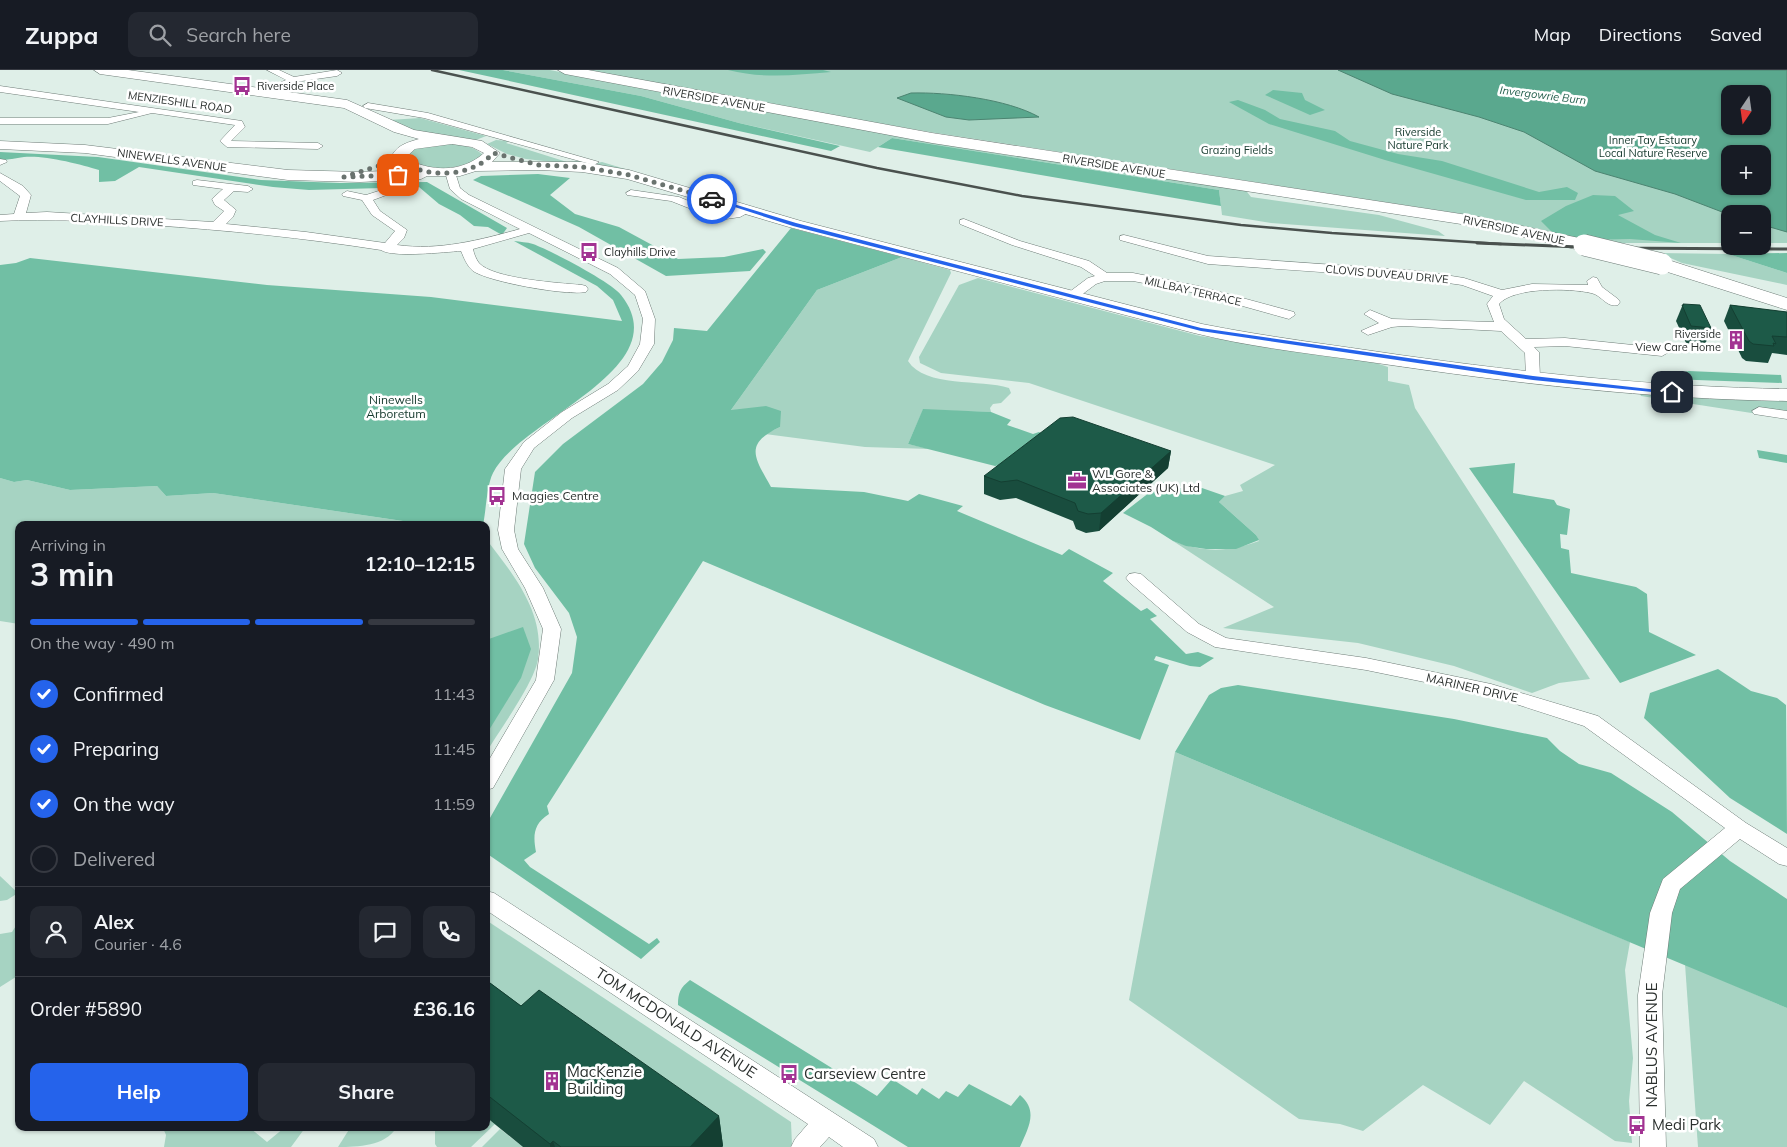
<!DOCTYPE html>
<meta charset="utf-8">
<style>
:root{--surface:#171b24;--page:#242831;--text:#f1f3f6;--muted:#9ea1a6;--line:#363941;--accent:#2563eb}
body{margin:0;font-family:Mulish,sans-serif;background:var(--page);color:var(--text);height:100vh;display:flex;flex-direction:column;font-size:19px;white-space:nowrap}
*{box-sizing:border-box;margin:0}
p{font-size:16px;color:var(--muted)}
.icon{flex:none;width:28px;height:28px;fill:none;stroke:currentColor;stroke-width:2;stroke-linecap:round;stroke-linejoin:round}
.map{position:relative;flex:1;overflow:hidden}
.sheet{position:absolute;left:15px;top:451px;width:475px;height:610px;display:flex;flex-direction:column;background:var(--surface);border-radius:10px;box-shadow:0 1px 4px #0004}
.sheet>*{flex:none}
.needle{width:32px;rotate:193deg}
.tools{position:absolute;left:1721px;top:15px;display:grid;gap:10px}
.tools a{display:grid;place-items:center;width:50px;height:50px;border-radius:10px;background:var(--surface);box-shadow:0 1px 4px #0004;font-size:25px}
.pin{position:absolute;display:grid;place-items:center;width:42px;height:42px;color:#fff;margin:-21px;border-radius:10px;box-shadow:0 2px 8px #0006}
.courier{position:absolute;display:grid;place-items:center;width:50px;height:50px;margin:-25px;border:4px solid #2563eb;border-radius:50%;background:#fff;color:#222;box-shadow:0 1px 6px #0007}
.overview em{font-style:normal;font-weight:700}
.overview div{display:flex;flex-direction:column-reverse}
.overview{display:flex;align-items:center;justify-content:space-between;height:85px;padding:0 15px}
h1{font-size:32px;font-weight:700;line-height:38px}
.bar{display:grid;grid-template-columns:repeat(4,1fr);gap:8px 5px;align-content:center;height:60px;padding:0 15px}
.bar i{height:6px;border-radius:4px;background:var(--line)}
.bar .active{background:var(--accent)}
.bar p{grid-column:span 4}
.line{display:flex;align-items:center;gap:12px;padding:0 15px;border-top:1px solid var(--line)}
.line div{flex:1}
.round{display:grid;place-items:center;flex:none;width:52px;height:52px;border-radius:10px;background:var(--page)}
ol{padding:0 15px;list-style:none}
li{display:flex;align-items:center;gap:15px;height:55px}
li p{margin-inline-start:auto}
li .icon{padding:5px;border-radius:50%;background:var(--accent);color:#fff;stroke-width:4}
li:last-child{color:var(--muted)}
li i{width:28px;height:28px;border:2px solid var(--line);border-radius:50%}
.button{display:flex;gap:10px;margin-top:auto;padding:10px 15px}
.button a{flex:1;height:58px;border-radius:10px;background:var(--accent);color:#fff;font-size:20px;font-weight:700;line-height:58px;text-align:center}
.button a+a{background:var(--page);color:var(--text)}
header{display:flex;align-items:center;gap:30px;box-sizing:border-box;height:70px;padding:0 25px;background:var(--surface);border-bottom:1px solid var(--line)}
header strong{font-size:24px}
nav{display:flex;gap:28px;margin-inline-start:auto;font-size:18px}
.search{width:350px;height:45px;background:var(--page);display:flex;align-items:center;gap:12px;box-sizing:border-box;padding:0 18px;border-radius:10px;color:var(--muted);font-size:19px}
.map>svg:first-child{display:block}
.green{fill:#a6d3c2;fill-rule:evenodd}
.forest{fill:#71bfa4}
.water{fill:#5aa88e;stroke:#4c8471;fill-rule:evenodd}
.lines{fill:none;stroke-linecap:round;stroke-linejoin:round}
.street-casing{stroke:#6e7c77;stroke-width:1}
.secondary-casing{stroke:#6e7c77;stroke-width:1}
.primary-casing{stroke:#6e7c77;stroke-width:1}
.street{fill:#fff;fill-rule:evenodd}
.secondary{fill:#fff;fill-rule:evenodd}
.primary{fill:#fff;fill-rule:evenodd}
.rail-far1{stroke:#4a514e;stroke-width:2.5}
.rail{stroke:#4a514e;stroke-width:3}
.primary-bridge-casing{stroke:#6e7c77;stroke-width:22;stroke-linecap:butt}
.primary-bridge{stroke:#fff;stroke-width:21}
.wall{fill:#194d3e}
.shaded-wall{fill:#143f32}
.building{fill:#1d5a48;stroke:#143f32}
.route{fill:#2563eb}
.done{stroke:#6a736f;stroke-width:5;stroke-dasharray:0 9}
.labels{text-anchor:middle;stroke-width:5;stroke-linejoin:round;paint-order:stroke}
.far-poi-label{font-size:11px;fill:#2b302e;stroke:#fff;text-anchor:start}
.far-water-label{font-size:11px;font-style:italic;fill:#25614e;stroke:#fff}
.far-street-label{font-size:11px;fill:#2b302e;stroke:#fff}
.far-park-label{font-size:11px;fill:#14382c;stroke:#fff}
.park-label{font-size:12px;fill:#14382c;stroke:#fff}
.poi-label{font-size:12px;fill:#2b302e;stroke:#fff;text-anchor:start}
.street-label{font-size:12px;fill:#2b302e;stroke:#fff}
.near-street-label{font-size:15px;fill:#2b302e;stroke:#fff}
.near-poi-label{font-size:15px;fill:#2b302e;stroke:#fff;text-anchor:start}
</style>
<header>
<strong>Zuppa</strong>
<div class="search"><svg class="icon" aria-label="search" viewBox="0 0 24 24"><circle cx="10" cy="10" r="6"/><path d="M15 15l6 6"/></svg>Search here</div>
<nav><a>Map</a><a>Directions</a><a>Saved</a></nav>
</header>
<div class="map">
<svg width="1787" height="1077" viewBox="0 0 1787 1077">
<rect width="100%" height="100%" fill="#dfefe8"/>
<!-- green -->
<g class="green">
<path d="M503 0H550L684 26 1244 118 1251 127 1379 145 1438 161 1445 166 1271 153 1222 145 1219 120 892 68 870 82 739 53 641 26Z"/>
<path d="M589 0H1787V173H1763L1762 144H1730V173H1599L1469 145 936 63 760 33ZM1730 24H1762V56H1730ZM1730 84H1762V116H1730Z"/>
<path d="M420 48 486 66 476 70 407 59 389 50Z"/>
<path d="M496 70 509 71 506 73 567 92 578 91 590 94 602 92 632 101 526 89 507 84 487 74Z"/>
<path d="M444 73C457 74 473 75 483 85L479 91C446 100 438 101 406 91V85L414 79Z"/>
<path d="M1659 183 1728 184 1787 203V215L1682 193Z"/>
<path d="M902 187 950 200 951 203 908 291C925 318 981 309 1009 318L1011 323 1001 333 993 334 990 338 991 342 923 340 908 374 930 379 865 377 765 364 780 357 731 340 817 220Z"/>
<path d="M978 208 1200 266 1373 292 1388 297V311L1409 315 1415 338 1590 609 1559 613 1532 623 1454 596 1358 573 1223 558 1274 537 1173 471C1205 483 1228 482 1259 471L1256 465 1219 432 1225 426 1243 421 1240 415 1275 395 1029 313 941 303 920 293 919 287 959 215Z"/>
<path d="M1640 324 1787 331V342L1771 346 1641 326Z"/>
<path d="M0 408 14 412 27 410 70 420 157 416 166 426 213 423 430 455H19V554L0 551Z"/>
<path d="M486 469C513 504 545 542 538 589 534 614 500 659 486 683Z"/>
<path d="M1175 682 1630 872 1625 900 1633 988 1629 1031 1632 1073 1615 1071 1524 1011 1490 1055 1423 1015 1363 1061 1340 1054 1299 1049 1129 930Z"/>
<path d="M0 806 18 823 7 830 0 831Z"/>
<path d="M486 850 791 1052 792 1075 790 1077H722L486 934Z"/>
<path d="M19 851V905L0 917V864L12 862Z"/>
<path d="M1685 894 1787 938V1077H1698Z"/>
<path d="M486 1048 495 1054 471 1077H437L435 1074V1058H486Z"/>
<path d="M163 1058H250L267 1072 284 1058H305L291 1077H164L166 1065Z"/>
<path d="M350 1058H396C385 1076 358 1077 338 1077Z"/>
<path d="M500 1059 523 1077H482Z"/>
</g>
<!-- forest -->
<g class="forest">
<path d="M459 0H503L641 26 739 53 840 76 831 81Z"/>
<path d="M728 0H823L831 2C796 5 763 9 728 0Z"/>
<path d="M1273 20 1302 23 1305 30 1325 40 1310 45 1265 25Z"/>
<path d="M1238 30 1265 40 1280 49 1335 61 1350 71 1398 84 1442 91 1539 122 1567 117 1578 123 1575 130H1526L1385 90 1269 54 1229 32Z"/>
<path d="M892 68 1219 120 1221 136 878 77Z"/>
<path d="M0 82 98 87 261 110 340 113 427 112 507 158 502 165 488 157 474 156 460 145 439 134 419 117 309 120 273 117 139 97 115 111 99 112V100C80 94 44 85 24 87 15 88 9 90 0 90Z"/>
<path d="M538 104 570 108 550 125 575 144 619 157 678 189 724 187 763 179 766 182 750 201 666 206 579 157 473 110 481 106Z"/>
<path d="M1593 125 1615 126 1634 141 1618 145 1655 165 1681 173 1630 169 1583 170 1553 163 1541 151 1566 136Z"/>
<path d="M791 158 902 187 817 220 731 340 766 336 781 341 780 357C743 374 755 388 771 417L864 422 908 431 919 424 963 436 957 441 1062 485 1069 479 1113 503 1103 511 1141 541 1147 538 1157 546 1150 549 1186 584 1198 582 1214 588 1200 597 1190 596 1156 586 1154 590 1169 595 1140 670 1045 635 703 491 547 736 549 744C533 754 533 766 536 782L524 790 530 797 649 874 657 868 660 872 641 889 486 783V755L572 603 577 567 569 543 535 498 524 474 535 402 563 374 643 314 662 292 673 270 674 258 707 261Z"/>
<path d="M514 171C520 172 527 172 533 174 550 180 611 212 621 225 680 299 520 349 493 403 487 414 486 441 483 455H430L213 423 166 426 157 416 70 420 27 410 14 412 0 408V195L16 193 30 188 267 215 431 227 622 251 613 230 597 216Z"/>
<path d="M1787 183V203L1728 184Z"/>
<path d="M1689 301 1781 305 1782 313 1669 309 1667 305Z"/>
<path d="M923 339 991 342 1011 350 1007 355 1033 364 1039 362 1046 365 1000 395 995 396 908 374Z"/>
<path d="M1757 380 1787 385V393L1759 388Z"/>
<path d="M1515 393 1513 423 1554 430 1557 435 1570 439 1567 465 1560 464 1561 478 1569 480 1571 503 1636 517 1647 524 1649 562 1696 585 1620 613 1469 398Z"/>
<path d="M1163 412 1192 422 1202 418 1225 426 1219 432 1256 465 1259 470 1236 479H1206L1186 476 1173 471 1151 457 1123 443Z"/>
<path d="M523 557 531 579 521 608 486 665V570Z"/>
<path d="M1718 599 1751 621 1777 628 1786 635 1787 764 1730 728 1644 648 1650 623Z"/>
<path d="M1238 615 1454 649 1547 668 1560 681 1579 694 1611 703 1672 742 1730 791 1787 829V938L1175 682 1209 625 1221 618Z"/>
<path d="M690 910 877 1026 892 1009 917 1025 922 1018 939 1029 946 1021 958 1027 969 1014 1011 1036 1020 1025C1039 1041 1028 1058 1020 1077H908L678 935C678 923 680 918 690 910Z"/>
</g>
<!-- water -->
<g class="water">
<path d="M1338 0H1787V162L1763 155 1762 144 1730 145 1675 124 1595 101 1524 62 1479 47 1392 24ZM1730 24H1762V56H1730ZM1730 84H1762V116H1730Z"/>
<path d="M911 23C947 22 1007 29 1039 47L969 50 946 47 897 28Z"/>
</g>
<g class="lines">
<!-- street casing -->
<g class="street-casing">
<g id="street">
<path d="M267 0H279L294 7 337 0 342 3 337 6 295 12 265 26 262 25V21L286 10Z"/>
<path d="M0 16 242 51 245 57 231 71 318 73 323 76 318 79 227 77 220 71 235 55 152 43 108 54H0V48H108L139 42 0 22Z"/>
<path d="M368 33 428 43 599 92 594 95 424 48 365 38 363 36Z"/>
<path d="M0 89 6 90 7 92 0 95Z"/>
<path d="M450 99 455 102 460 118 469 125 618 198 645 221 655 249 654 274 638 301 618 320 572 348 534 378 521 399 514 460 518 479 543 518 561 559 554 610 493 718 486 720V695L536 610 543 559 525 518 502 479 498 460 505 399 524 372 562 342 608 314 628 296 640 274 643 249 635 225 610 204 529 163 473 179C474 184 476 189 479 193 493 209 560 213 582 215L586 216 588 219 586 222C568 226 489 212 473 201 467 196 464 188 461 181 445 182 392 188 381 180 304 168 227 160 149 155 99 152 50 148 0 151V145L14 144 20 126 0 111V103L23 116 31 125 26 143 47 142 213 152 224 141 215 135 212 129 223 119 193 115V111L197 110 248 116 253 119 248 122 234 121 224 130 236 140 233 147 226 154 306 162 385 173 395 161 372 145 362 130 343 126 342 124 347 121 366 125 388 118 392 119V123L373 130 380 141 407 160 404 168 397 175C439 181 480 170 520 159L461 129 450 119 445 102Z"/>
<path d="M631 120 679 127 719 144 749 136 755 139 740 147 719 150 671 131 627 125 626 123Z"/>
<path d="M964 149 1020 171 1089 191 1107 203H1133L1198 216 1294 242 1295 245 1289 249 1196 223 1133 211H1105L1096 214 1076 229H1068L1066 226 1068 223 1088 208 1095 206 1081 197 1012 175 960 154V150Z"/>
<path d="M1124 165 1208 186 1420 201 1464 208 1502 220 1532 214 1588 215 1587 211 1593 207 1597 208 1602 217 1618 229 1620 232 1618 235C1606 238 1602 225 1591 223 1570 218 1513 217 1499 234L1504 249 1526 269 1565 268 1662 278 1669 282 1662 286 1565 276 1534 277 1539 282 1540 308 1533 312 1526 308 1525 283 1501 261 1403 256 1392 257 1368 265 1361 261 1379 253 1364 244 1370 240 1392 249 1494 252 1487 234 1493 226 1462 215 1420 209 1208 194 1120 170V166Z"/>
<path d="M1759 337 1787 341V349L1754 344 1752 341Z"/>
<path d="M1135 503 1141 504 1199 554 1226 568 1366 588 1491 614 1598 646 1746 753 1787 778V796L1779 794 1740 769 1680 819 1672 843 1662 925 1666 1077H1640L1638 925 1650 843 1663 809 1725 758 1584 656 1488 625 1366 600 1215 577 1187 562 1129 512 1126 508 1129 504Z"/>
<path d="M486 821 494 823 874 1069 878 1077H843L829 1067 820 1077H791L795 1069 808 1054 486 840Z"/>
</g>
</g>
<!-- secondary casing -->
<g class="secondary-casing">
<path id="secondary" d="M94 0H128L347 30 414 60 482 71 500 83 492 92H582L629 100 801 151 1202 254C1267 267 1334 275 1400 285 1529 303 1657 317 1787 319V331C1649 329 1513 313 1377 293 1316 284 1254 278 1194 263L789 157 627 109 582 102 539 100 476 101 460 106H427L421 109 360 112 288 110 85 83 0 79V71L85 75 288 100 360 102 406 100 390 90C395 76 405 73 419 69L394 62 344 38 100 4ZM452 74 472 77 484 83C462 103 430 102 405 88L415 79Z"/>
</g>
<!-- primary casing -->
<g class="primary-casing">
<g id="primary">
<path d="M558 0H588L932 63 1474 146 1584 169 1591 171 1593 175 1591 179 1584 181 1474 156 932 73 565 4Z"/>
<path d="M1662 188 1787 228V240L1655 198 1653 194 1655 190Z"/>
</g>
</g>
<!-- street -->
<use href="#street" class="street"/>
<!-- secondary -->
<use href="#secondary" class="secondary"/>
<!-- primary -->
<use href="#primary" class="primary"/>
<!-- rail-far1 -->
<path class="rail-far1" d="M432 0 877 98 1022 126 1241 155 1332 163 1501 174"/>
<!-- rail -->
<path class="rail" d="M1477 173 1604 178 1787 179"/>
<!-- primary-bridge casing -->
<g class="primary-bridge-casing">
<path id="primary-bridge" d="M1584 175 1662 194"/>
</g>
<!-- primary-bridge -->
<use href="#primary-bridge" class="primary-bridge"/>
</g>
<!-- wall -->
<g class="wall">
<path d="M1683 234 1711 258 1705 275 1686 273 1676 251Z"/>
<path d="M1730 235 1787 242V285L1772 283 1768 293 1746 291 1742 288 1724 251Z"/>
<path d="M1171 381 1168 398 1099 461 1086 463 1076 459 1073 451 1016 428 1000 430 984 424V406Z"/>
<path d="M486 910 521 936 719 1046 723 1076 722 1077H523L486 1047Z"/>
</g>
<!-- shaded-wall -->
<g class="shaded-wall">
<path d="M1171 381 1168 398 1099 461 1101 443Z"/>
<path d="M719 1046 723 1076 722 1077H690Z"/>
<path d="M553 1071 555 1077H550V1074Z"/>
</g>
<!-- building -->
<g class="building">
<path d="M1683 234 1700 235 1711 258 1691 256 1682 235H1684Z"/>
<path d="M1730 235 1787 242V267L1772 266 1776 274 1773 273 1774 276 1753 274 1749 271Z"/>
<path d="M1073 347 1171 381 1101 443 1088 444 1078 441 1075 433 1017 410 1001 412 984 406 1060 348Z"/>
<path d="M486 910 521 936 539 920 719 1046 690 1077H561L553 1071 550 1074 486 1024Z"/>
</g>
<!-- route -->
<path class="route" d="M714 128 796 153 1201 258 1533 306 1676 322 1672 324 1533 310 1201 261 793 156 710 129Z"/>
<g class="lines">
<!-- done -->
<path class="done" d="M398 105 344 107 397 90C424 108 471 109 493 83L539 95 582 97 629 105 712 129"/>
</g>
<!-- icons -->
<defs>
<g id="bus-bare" transform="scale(1.5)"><path d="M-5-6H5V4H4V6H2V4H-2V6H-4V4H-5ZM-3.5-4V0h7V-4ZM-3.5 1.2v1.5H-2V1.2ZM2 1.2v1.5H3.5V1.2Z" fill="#a23392" stroke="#fff" stroke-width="2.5" paint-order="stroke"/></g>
<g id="building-bare" transform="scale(1.5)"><path d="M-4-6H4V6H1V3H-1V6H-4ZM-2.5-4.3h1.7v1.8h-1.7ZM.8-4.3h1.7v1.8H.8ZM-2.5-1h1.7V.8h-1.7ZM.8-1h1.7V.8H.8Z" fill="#a23392" stroke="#fff" stroke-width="2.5" paint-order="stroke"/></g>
<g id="office-bare" transform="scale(1.5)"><path d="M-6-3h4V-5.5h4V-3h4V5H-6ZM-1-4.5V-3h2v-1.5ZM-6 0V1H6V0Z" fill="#a23392" stroke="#fff" stroke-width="2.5" paint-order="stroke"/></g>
</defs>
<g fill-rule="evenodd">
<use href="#bus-bare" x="242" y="16"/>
<use href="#bus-bare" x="589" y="182"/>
<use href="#building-bare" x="1736" y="270"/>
<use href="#office-bare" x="1077" y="411"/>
<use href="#bus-bare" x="497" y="426"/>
<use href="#bus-bare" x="789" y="1004"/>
<use href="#building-bare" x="552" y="1011"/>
<use href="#bus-bare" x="1637" y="1055"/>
</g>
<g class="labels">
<!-- far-poi labels -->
<g class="far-poi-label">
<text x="257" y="20">Riverside Place</text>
<text x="604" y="186">Clayhills Drive</text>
<text x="1721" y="268" text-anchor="end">Riverside<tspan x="1721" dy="13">View Care Home</tspan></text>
</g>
<!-- far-water labels -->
<g class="far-water-label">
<text transform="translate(1543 25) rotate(7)" y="4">Invergowrie Burn</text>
</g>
<!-- far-street labels -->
<g class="far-street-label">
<text transform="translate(714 29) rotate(10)" y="4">RIVERSIDE AVENUE</text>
<text transform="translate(180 32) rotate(8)" y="4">MENZIESHILL ROAD</text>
<text transform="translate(172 90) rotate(8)" y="4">NINEWELLS AVENUE</text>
<text transform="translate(1114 96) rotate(9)" y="4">RIVERSIDE AVENUE</text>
<text transform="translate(117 150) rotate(3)" y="4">CLAYHILLS DRIVE</text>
<text transform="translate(1514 160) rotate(12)" y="4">RIVERSIDE AVENUE</text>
<text transform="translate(1387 204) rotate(5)" y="4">CLOVIS DUVEAU DRIVE</text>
<text transform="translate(1193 221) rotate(13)" y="4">MILLBAY TERRACE</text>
</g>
<!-- far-park labels -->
<g class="far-park-label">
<text x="1418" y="66">Riverside<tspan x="1418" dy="13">Nature Park</tspan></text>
<text x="1653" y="74">Inner Tay Estuary<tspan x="1653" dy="13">Local Nature Reserve</tspan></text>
<text x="1237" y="84">Grazing Fields</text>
</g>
<!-- park labels -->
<g class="park-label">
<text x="396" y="334">Ninewells<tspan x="396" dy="14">Arboretum</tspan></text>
</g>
<!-- poi labels -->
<g class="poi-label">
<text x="1092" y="408">WL Gore &amp;<tspan x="1092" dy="14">Associates (UK) Ltd</tspan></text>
<text x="512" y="430">Maggies Centre</text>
</g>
<!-- street labels -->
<g class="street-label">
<text transform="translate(1472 618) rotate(13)" y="4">MARINER DRIVE</text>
</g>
<!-- near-street labels -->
<g class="near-street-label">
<text transform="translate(676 953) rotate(33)" y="5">TOM MCDONALD AVENUE</text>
<text transform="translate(1652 975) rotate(-90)" y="5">NABLUS AVENUE</text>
</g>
<!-- near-poi labels -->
<g class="near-poi-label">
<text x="567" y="1007">MacKenzie<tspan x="567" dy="17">Building</tspan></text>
<text x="804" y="1009">Carseview Centre</text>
<text x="1652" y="1060">Medi Park</text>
</g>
</g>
</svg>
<div class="tools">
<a><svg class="needle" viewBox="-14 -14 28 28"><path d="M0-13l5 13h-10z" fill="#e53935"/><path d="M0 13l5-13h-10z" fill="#9ea1a6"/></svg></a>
<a>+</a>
<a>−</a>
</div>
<div class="pin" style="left:398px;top:105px;background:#ea580c"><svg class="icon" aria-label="bag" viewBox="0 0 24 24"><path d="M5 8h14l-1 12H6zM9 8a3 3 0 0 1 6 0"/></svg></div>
<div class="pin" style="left:1672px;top:322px;background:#1f2937"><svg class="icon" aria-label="home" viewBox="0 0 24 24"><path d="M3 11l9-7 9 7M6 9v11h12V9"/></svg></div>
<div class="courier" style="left:712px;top:129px"><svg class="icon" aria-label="car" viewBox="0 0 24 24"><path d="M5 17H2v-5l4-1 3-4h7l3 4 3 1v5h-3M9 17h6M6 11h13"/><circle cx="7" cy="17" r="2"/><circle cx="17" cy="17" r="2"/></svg></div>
<section class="sheet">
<div class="overview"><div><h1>3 min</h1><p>Arriving in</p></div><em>12:10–12:15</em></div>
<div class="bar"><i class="active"></i><i class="active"></i><i class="active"></i><i></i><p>On the way · 490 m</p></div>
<ol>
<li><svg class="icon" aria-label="check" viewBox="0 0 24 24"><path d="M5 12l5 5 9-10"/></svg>Confirmed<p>11:43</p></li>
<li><svg class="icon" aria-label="check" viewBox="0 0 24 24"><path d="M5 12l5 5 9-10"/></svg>Preparing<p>11:45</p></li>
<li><svg class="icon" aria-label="check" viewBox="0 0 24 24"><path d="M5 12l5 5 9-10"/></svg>On the way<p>11:59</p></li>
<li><i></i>Delivered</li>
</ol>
<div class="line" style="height:90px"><a class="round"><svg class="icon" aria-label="person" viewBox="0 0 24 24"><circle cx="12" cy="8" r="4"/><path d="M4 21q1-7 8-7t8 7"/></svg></a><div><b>Alex</b><p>Courier · 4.6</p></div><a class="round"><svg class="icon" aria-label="chat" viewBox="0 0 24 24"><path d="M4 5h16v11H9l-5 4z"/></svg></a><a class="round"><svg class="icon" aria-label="phone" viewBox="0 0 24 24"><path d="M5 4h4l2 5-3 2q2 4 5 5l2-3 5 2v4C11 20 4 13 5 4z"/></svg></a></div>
<div class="line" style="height:65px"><div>Order #5890</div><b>£36.16</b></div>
<div class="button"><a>Help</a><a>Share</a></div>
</section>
</div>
